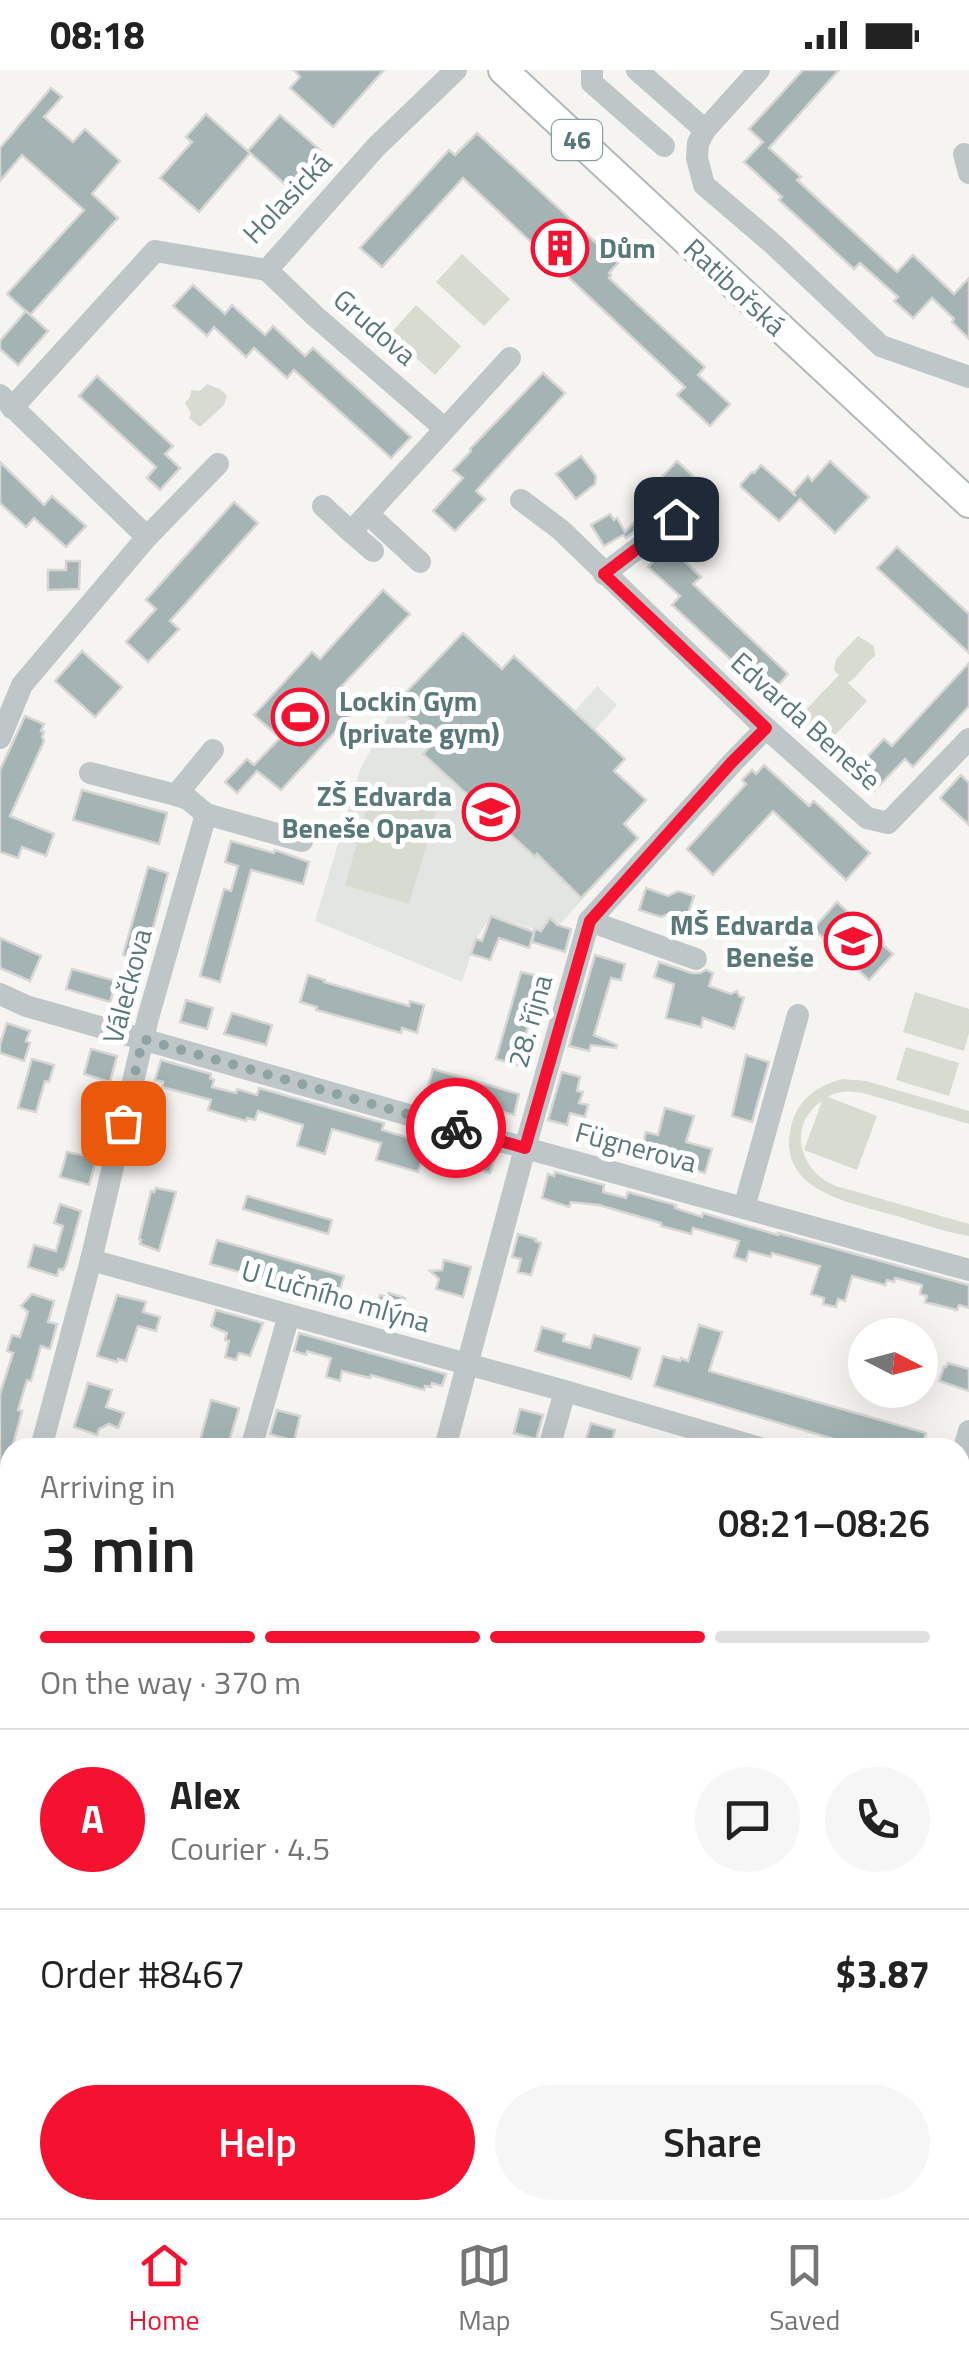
<!DOCTYPE html>
<meta charset="utf-8">
<style>
:root{--surface:#fff;--page:#f6f6f6;--text:#222;--muted:#767676;--line:#e0e0e0;--accent:#f51230}
body{margin:0;font-family:"Titillium Web",sans-serif;background:var(--page);color:var(--text);height:100vh;display:flex;flex-direction:column;font-size:38px;white-space:nowrap}
*{box-sizing:border-box;margin:0}
p{font-size:32px;color:var(--muted)}
.icon{flex:none;width:55px;height:55px;fill:none;stroke:currentColor;stroke-width:2;stroke-linecap:round;stroke-linejoin:round}
.map{position:relative;flex:1;overflow:hidden}
.sheet{position:absolute;left:0px;top:1368px;width:970px;height:782px;display:flex;flex-direction:column;background:var(--surface);border-radius:30px 30px 0 0;box-shadow:0 10px 40px #0002}
.sheet>*{flex:none}
.needle{width:65px;rotate:96deg}
.buttons{position:absolute;left:848px;top:1248px;display:grid;gap:20px}
.buttons a{display:grid;place-items:center;width:90px;height:90px;border-radius:50%;background:var(--surface);box-shadow:0 10px 40px #0002;font-size:50px}
.pin{position:absolute;display:grid;place-items:center;width:85px;height:85px;color:#fff;margin:-42px;border-radius:20px;box-shadow:0 5px 15px #0006}
.courier{position:absolute;display:grid;place-items:center;width:100px;height:100px;margin:-50px;border:8px solid #f51230;border-radius:50%;background:#fff;color:#222;box-shadow:0 2px 12px #0007}
.overview em{font-style:normal;font-weight:600}
.overview div{display:flex;flex-direction:column-reverse}
.overview{display:flex;align-items:center;justify-content:space-between;height:170px;padding:0 40px}
h1{font-size:65px;font-weight:600;line-height:75px}
.bar{display:grid;grid-template-columns:repeat(4,1fr);gap:15px 10px;align-content:center;height:120px;padding:0 40px}
.bar i{height:12px;border-radius:8px;background:var(--line)}
.bar .active{background:var(--accent)}
.bar p{grid-column:span 4}
.line{display:flex;align-items:center;gap:25px;padding:0 40px;border-top:2px solid var(--line)}
.line div{flex:1}
.round{display:grid;place-items:center;flex:none;width:105px;height:105px;border-radius:52px;background:var(--page)}
.button{display:flex;gap:20px;margin-top:auto;padding:20px 40px}
.button a{flex:1;height:115px;border-radius:60px;background:var(--accent);color:#fff;font-size:40px;font-weight:600;line-height:115px;text-align:center}
.button a+a{background:var(--page);color:var(--text)}
.status{display:flex;justify-content:space-between;align-items:center;height:70px;padding:0 50px;background:var(--surface);direction:ltr}
.status svg{height:28px;fill:currentColor}
.menu{display:flex;justify-content:space-around;align-items:center;height:140px;border-top:2px solid var(--line);background:var(--surface);font-size:28px;color:var(--muted)}
.menu a{display:grid;justify-items:center;gap:5px}
.menu .active{color:var(--accent)}
.map>svg:first-child{display:block}
.built{fill:#e3e5e3}
.green{fill:#d8dbd0}
.building{fill:#a4b4b5;stroke:#d7d6d4;stroke-width:2.5}
.lines{fill:none;stroke-linecap:round;stroke-linejoin:round}
.major-casing{stroke:#afb9ba;stroke-width:32}
.minor{stroke:#bec6c7;stroke-width:22}
.major{stroke:#fff;stroke-width:28}
.done{stroke:#90a3a4;stroke-width:10;stroke-dasharray:0 18}
.route{stroke:#f51230;stroke-width:12}
.labels{text-anchor:middle;stroke-width:10;stroke-linejoin:round;paint-order:stroke}
.shield{fill:#fff;stroke:#8ba0a2;stroke-width:2.5}
.shield-label{font-size:25px;font-weight:bold;fill:#59787a}
.street-label{font-size:28px;fill:#59787a;stroke:#fff}
.poi-label{font-size:28px;font-weight:bold;fill:#59787a;stroke:#fff;text-anchor:start}
</style>
<div class="status"><b>08:18</b><svg viewBox="0 0 49 12"><path d="M0 12V9h3v3zM5 12V6h3v6zM10 12V3h3v9zM15 12V0h3v12zM26 1h20v11H26zM47 4h2v5h-2z"/></svg></div>
<div class="map">
<svg width="969" height="2148" viewBox="0 0 969 2148">
<rect width="100%" height="100%" fill="#f6f4f1"/>
<!-- built -->
<path class="built" d="M463 563 502 598 514 586 575 641 597 616 617 635 595 660 625 689 615 702 624 753 638 768 551 864 491 846 476 869 462 912 315 851 360 700 394 635Z"/>
<!-- green -->
<g class="green">
<path d="M462 184 510 229 484 256 436 212Z"/>
<path d="M416 235 461 276 435 305 390 264Z"/>
<path d="M207 314 220 319 227 326 224 335 200 357 189 348 191 343 185 333 190 327 191 320 200 321Z"/>
<path d="M858 566 874 576 875 586C864 594 859 606 848 613L867 631 825 676 796 650 839 605 834 600 836 589Z"/>
<path d="M374 713 439 732 409 834 345 815Z"/>
<path d="M915 922 969 939V963L964 981 903 962Z"/>
<path d="M906 977 959 993 949 1026 896 1010Z"/>
<path d="M843 1009 866 1011 969 1041V1054L863 1023C851 1021 838 1020 828 1027L877 1046 857 1100 804 1080 822 1031C786 1055 800 1102 836 1116L969 1154V1166C943 1162 918 1152 893 1145 848 1132 773 1120 792 1053 799 1028 819 1015 843 1009Z"/>
</g>
<!-- building -->
<g class="building">
<path d="M294 0H384L333 57 290 18 300 7Z"/>
<path d="M803 0H839L769 78 801 107 797 110 897 202 913 185 954 224 969 208V269L952 252 954 249 932 228 913 248 894 231 898 227 860 193 854 199 779 130 782 127 744 92 763 72 749 59Z"/>
<path d="M51 18 62 27 44 47 73 72 85 59 120 91 92 124 118 148 30 245 7 224 84 140 22 85 0 111V78Z"/>
<path d="M206 44 250 83 199 142 160 108 192 72 186 67Z"/>
<path d="M280 45 320 80 287 116 248 81Z"/>
<path d="M477 63 618 193 609 203 611 205 609 208 705 297 698 305 730 334 710 356 677 325 685 317 463 108 382 197 360 178 449 80 455 85Z"/>
<path d="M193 215 225 244 232 235 265 265 273 256 305 286 313 278 411 367 391 388 294 300 287 308 254 278 246 287 214 257 207 266 173 236Z"/>
<path d="M26 241 48 261 18 295 0 279V271Z"/>
<path d="M543 303 565 323 476 421 485 429 455 461 433 441 463 408 453 400 471 381 470 379Z"/>
<path d="M97 306 173 376 165 384 180 398 160 420 147 408 156 397 79 326Z"/>
<path d="M581 386 596 406 595 414 576 429 556 404Z"/>
<path d="M677 391 710 422 691 443 660 414V409Z"/>
<path d="M830 391 869 427 835 463 800 429 779 451 741 417V414L752 402 754 403 761 395 796 426 793 423 808 406 812 411Z"/>
<path d="M0 392 44 435 52 426 86 456 66 477 34 448 26 457 0 433Z"/>
<path d="M654 431V447L626 468 623 465 604 476 591 455 610 444 614 450 617 448 625 462Z"/>
<path d="M234 432 258 453 170 551 179 559 148 592 126 572 156 539 146 530Z"/>
<path d="M668 476 701 507 693 514 788 604 769 625 672 535 680 526 648 497Z"/>
<path d="M897 477 969 544V583L877 498Z"/>
<path d="M66 491H80L79 519 48 520V500H66Z"/>
<path d="M383 520 410 544 340 618 359 636 281 720 257 701 237 723 225 712 247 689 254 695 280 668 254 645 312 582 320 589Z"/>
<path d="M463 563 502 599 514 586 575 642 625 689 614 701 646 730 624 754 638 768 581 828 537 784 535 787 423 684 435 671 394 635Z"/>
<path d="M82 581 122 617 95 647 55 611Z"/>
<path d="M969 593V636L913 697 905 689 874 721 853 702 884 669 892 676Z"/>
<path d="M25 646 44 654 41 661 44 662 42 667 44 671 10 746 54 764 46 786 22 777 18 788 0 782V700Z"/>
<path d="M764 695 809 736 814 731 870 783 846 810 773 741 713 805 687 779 746 714 742 710 752 700 756 704Z"/>
<path d="M961 705 969 713V755L940 728Z"/>
<path d="M82 720 167 743 159 774 73 750Z"/>
<path d="M231 771 274 783 275 780 309 792 303 814 251 800 220 912 200 906 224 819 231 821 238 796 225 792Z"/>
<path d="M148 797 168 803 144 891 123 885Z"/>
<path d="M646 818 668 826 678 821 694 826 687 847 673 842 661 847 639 840Z"/>
<path d="M837 832 893 884 869 910 813 859Z"/>
<path d="M491 846 534 862 529 878 499 868 490 890 471 884 476 869 482 871Z"/>
<path d="M550 848 557 855 571 859 565 882 532 872 535 859 541 861Z"/>
<path d="M0 868 41 886 30 911 0 898Z"/>
<path d="M595 885 625 894 621 910 611 908 594 965 617 975 616 978 591 975 589 981 569 976Z"/>
<path d="M659 892 692 903H700L706 900 713 903 709 916 731 924 737 921 739 926 744 928 734 959 703 948 701 957 666 948 674 914 654 907Z"/>
<path d="M72 899 116 911 110 932 66 919Z"/>
<path d="M521 902 542 907 517 995 496 989Z"/>
<path d="M308 905 325 910 324 912 409 936 410 931 424 935 417 963 402 958 401 963 316 940 317 937 300 932Z"/>
<path d="M186 930 213 938 207 959 180 952Z"/>
<path d="M232 943 272 955 266 975 224 964Z"/>
<path d="M7 953 30 961 26 971 30 973 24 991 0 983V974Z"/>
<path d="M91 979 117 986 110 1012 84 1004Z"/>
<path d="M746 985 769 992 752 1052 732 1046Z"/>
<path d="M32 989 54 995 49 1012 45 1011 36 1042 18 1038Z"/>
<path d="M161 990 211 1004 210 1008 214 1010 212 1017 236 1023 237 1019 257 1025 259 1018 384 1053 382 1060 427 1073 418 1102 376 1090 381 1073 332 1059 325 1084 297 1076 303 1055 258 1041 255 1050 247 1048 246 1051 208 1040 211 1030 162 1017 163 1012 155 1010Z"/>
<path d="M433 999 519 1024 514 1045 427 1020Z"/>
<path d="M562 1002 580 1007 577 1021 583 1022 579 1033 588 1035 585 1047 570 1043 567 1055 548 1050Z"/>
<path d="M665 1038 694 1046 686 1072 712 1079 705 1103 640 1085 646 1062 658 1065Z"/>
<path d="M91 1051 106 1055 89 1115 60 1107 67 1082 82 1085Z"/>
<path d="M448 1072 496 1085 490 1103 444 1090Z"/>
<path d="M555 1102 604 1115 603 1122 626 1128 628 1122 676 1135 675 1138 702 1147 703 1143 778 1165V1163L969 1215V1238L959 1235 957 1240 925 1232 927 1226 920 1224 922 1215 895 1208 894 1212 887 1210 885 1215 852 1206 845 1231 838 1229 836 1237 823 1234 824 1228 811 1224 820 1196 772 1183 771 1187 749 1181 746 1191 734 1187 739 1171 693 1158 691 1164 661 1156V1153L599 1135 571 1132 569 1137 542 1128 548 1104 554 1106Z"/>
<path d="M156 1118 176 1122 159 1181 140 1174 141 1170 139 1169 151 1121 154 1122Z"/>
<path d="M247 1126 332 1150 328 1164 243 1139Z"/>
<path d="M60 1134 81 1141 66 1195 63 1200 59 1199 57 1206 28 1197 34 1175 56 1181 63 1156 54 1153Z"/>
<path d="M518 1164 536 1169 535 1171 541 1173 531 1205 518 1202 521 1189 512 1187Z"/>
<path d="M217 1170 344 1206 337 1229 210 1194Z"/>
<path d="M444 1190 471 1197 463 1227 436 1219 439 1209 430 1201 442 1200Z"/>
<path d="M389 1223 405 1228 403 1240 417 1244 413 1258 373 1247 380 1225 388 1227Z"/>
<path d="M32 1224 54 1231 48 1252 57 1254 50 1279 41 1276 31 1311 27 1310 18 1340 22 1341 12 1378H10L5 1408H0V1324L13 1283 7 1281 12 1265 20 1267 28 1242 21 1236Z"/>
<path d="M117 1225 146 1232 143 1242 160 1247 156 1261 138 1256 126 1291 118 1289 117 1292 97 1286Z"/>
<path d="M216 1240 263 1253 250 1286 239 1283 236 1290 225 1287 229 1271 225 1270 227 1263 211 1256Z"/>
<path d="M699 1255 722 1262 709 1301 926 1363 922 1378H864L654 1316 663 1286 680 1291 681 1288 688 1291Z"/>
<path d="M542 1257 565 1264 563 1271 590 1278 594 1265 640 1278 631 1309 535 1281Z"/>
<path d="M299 1263 446 1304 442 1316 432 1313 431 1317 425 1316 424 1320 371 1305 370 1308 342 1301 340 1311 326 1307 331 1288 307 1281 306 1285 294 1281Z"/>
<path d="M948 1293 969 1299V1321L939 1311 944 1297H946Z"/>
<path d="M88 1313 112 1320 106 1337 124 1343 118 1358 109 1354 99 1359 97 1365 74 1357Z"/>
<path d="M211 1330 239 1338 227 1378H198Z"/>
<path d="M520 1339 543 1345 536 1369 514 1363Z"/>
<path d="M277 1340 300 1346 294 1371 270 1364Z"/>
<path d="M591 1353 615 1360 610 1378H583Z"/>
</g>
<g class="lines">
<!-- major casing -->
<g class="major-casing">
<path id="major" d="M503 0 969 433"/>
</g>
<!-- minor -->
<g class="minor">
<path d="M592 0V13L664 76"/>
<path d="M637 0 705 60 698 73 697 88 704 115 773 174 881 276 969 307"/>
<path d="M705 60 759 0"/>
<path d="M969 86 964 84 969 103"/>
<path d="M267 200 315 246 444 358"/>
<path d="M0 325 147 467"/>
<path d="M12 338 155 181 267 200 376 77 456 0"/>
<path d="M521 430 561 460 757 650 867 748 888 753 969 669"/>
<path d="M323 436 351 462 510 288"/>
<path d="M368 444 420 492"/>
<path d="M351 462 373 481"/>
<path d="M604 504 676 449"/>
<path d="M0 668 22 615 147 467 218 394"/>
<path d="M90 703 176 725 188 729 206 744"/>
<path d="M176 725 213 680"/>
<path d="M589 851 696 889"/>
<path d="M0 924 26 936 525 1078 969 1200"/>
<path d="M744 1138 798 945"/>
<path d="M91 1190 565 1321 760 1378"/>
<path d="M41 1378 91 1190 148 948 206 744 302 771"/>
<path d="M251 1378 289 1245"/>
<path d="M445 1378 525 1078 589 851 732 693 766 658"/>
<path d="M549 1378 565 1321"/>
<path d="M960 1393 969 1361"/>
<path d="M0 1518 10 1486"/>
<path d="M960 1609 969 1612"/>
<path d="M960 1831 969 1834"/>
<path d="M960 1878 969 1860"/>
<path d="M960 2088 969 2092"/>
<path d="M180 2148 184 2140"/>
<path d="M811 2148 816 2140"/>
</g>
<!-- major -->
<use href="#major" class="major"/>
</g>
<g class="lines">
<!-- done -->
<path class="done" d="M123 1053 143 969 456 1058"/>
<!-- route -->
<path class="route" d="M456 1058 525 1078 590 851 732 692 766 658 604 504 676 449"/>
</g>
<!-- icons -->
<defs>
<g id="building-ring" transform="scale(2.875)"><circle r="9.5" fill="#fff" stroke="#f51230" stroke-width="1.5"/><path d="M-4-6H4V6H1V3H-1V6H-4ZM-2.5-4.3h1.7v1.8h-1.7ZM.8-4.3h1.7v1.8H.8ZM-2.5-1h1.7V.8h-1.7ZM.8-1h1.7V.8H.8Z" fill="#f51230"/></g>
<g id="stadium-ring" transform="scale(2.875)"><circle r="9.5" fill="#fff" stroke="#f51230" stroke-width="1.5"/><path d="M0-5a6.5 5 0 1 0 0 10a6.5 5 0 1 0 0-10ZM-3.5-1.8h7v3.6h-7Z" fill="#f51230"/></g>
<g id="school-ring" transform="scale(2.875)"><circle r="9.5" fill="#fff" stroke="#f51230" stroke-width="1.5"/><path d="M0-5L7-2L0 1L-7-2ZM-4 1L0 2.5L4 1V4Q0 6-4 4Z" fill="#f51230"/></g>
</defs>
<g fill-rule="evenodd">
<use href="#building-ring" x="560" y="178"/>
<use href="#stadium-ring" x="300" y="647"/>
<use href="#school-ring" x="491" y="742"/>
<use href="#school-ring" x="853" y="871"/>
</g>
<g class="labels">
<!-- shield labels -->
<rect class="shield" x="552" y="50" width="50" height="40" rx="8"/>
<g class="shield-label">
<text x="577" y="79">46</text>
</g>
<!-- street labels -->
<g class="street-label">
<text transform="translate(287 128) rotate(-46)" y="10">Holasická</text>
<text transform="translate(735 217) rotate(43)" y="10">Ratibořská</text>
<text transform="translate(375 257) rotate(41)" y="10">Grudova</text>
<text transform="translate(806 651) rotate(42)" y="10">Edvarda Beneše</text>
<text transform="translate(127 916) rotate(-75)" y="10">Válečkova</text>
<text transform="translate(530 951) rotate(-74)" y="10">28. října</text>
<text transform="translate(636 1077) rotate(15)" y="10">Fügnerova</text>
<text transform="translate(336 1226) rotate(16)" y="10">U Lučního mlýna</text>
</g>
<!-- poi labels -->
<g class="poi-label">
<text x="599" y="188">Dům</text>
<text x="339" y="641">Lockin Gym<tspan x="339" dy="32">(private gym)</tspan></text>
<text x="452" y="736" text-anchor="end">ZŠ Edvarda<tspan x="452" dy="32">Beneše Opava</tspan></text>
<text x="814" y="865" text-anchor="end">MŠ Edvarda<tspan x="814" dy="32">Beneše</tspan></text>
</g>
</g>
</svg>
<div class="buttons">
<a><svg class="needle" viewBox="-14 -14 28 28"><path d="M0-13l5 13h-10z" fill="#e53935"/><path d="M0 13l5-13h-10z" fill="#767676"/></svg></a>
</div>
<div class="pin" style="left:123px;top:1053px;background:#ea580c"><svg class="icon" aria-label="bag" viewBox="0 0 24 24"><path d="M5 8h14l-1 12H6zM9 8a3 3 0 0 1 6 0"/></svg></div>
<div class="pin" style="left:676px;top:449px;background:#1f2937"><svg class="icon" aria-label="home" viewBox="0 0 24 24"><path d="M3 11l9-7 9 7M6 9v11h12V9"/></svg></div>
<div class="courier" style="left:456px;top:1058px"><svg class="icon" aria-label="bike" viewBox="0 0 24 24"><circle cx="6" cy="16" r="4"/><circle cx="18" cy="16" r="4"/><path d="M6 16l4-8h5l3 8M10 8l3 8H6M13 5h3"/></svg></div>
<section class="sheet">
<div class="overview"><div><h1>3 min</h1><p>Arriving in</p></div><em>08:21–08:26</em></div>
<div class="bar"><i class="active"></i><i class="active"></i><i class="active"></i><i></i><p>On the way · 370 m</p></div>
<div class="line" style="height:180px"><b class="round" style="background:var(--accent);color:#fff">A</b><div><b>Alex</b><p>Courier · 4.5</p></div><a class="round"><svg class="icon" aria-label="chat" viewBox="0 0 24 24"><path d="M4 5h16v11H9l-5 4z"/></svg></a><a class="round"><svg class="icon" aria-label="phone" viewBox="0 0 24 24"><path d="M5 4h4l2 5-3 2q2 4 5 5l2-3 5 2v4C11 20 4 13 5 4z"/></svg></a></div>
<div class="line" style="height:130px"><div>Order #8467</div><b>$3.87</b></div>
<div class="button"><a>Help</a><a>Share</a></div>
</section>
</div>
<nav class="menu">
<a class="active"><svg class="icon" aria-label="home" viewBox="0 0 24 24"><path d="M3 11l9-7 9 7M6 9v11h12V9"/></svg>Home</a>
<a><svg class="icon" aria-label="map" viewBox="0 0 24 24"><path d="M3 6l6-2 6 2 6-2v14l-6 2-6-2-6 2zM9 4v14M15 6v14"/></svg>Map</a>
<a><svg class="icon" aria-label="saved" viewBox="0 0 24 24"><path d="M7 4h10v16l-5-4-5 4z"/></svg>Saved</a>
</nav>
